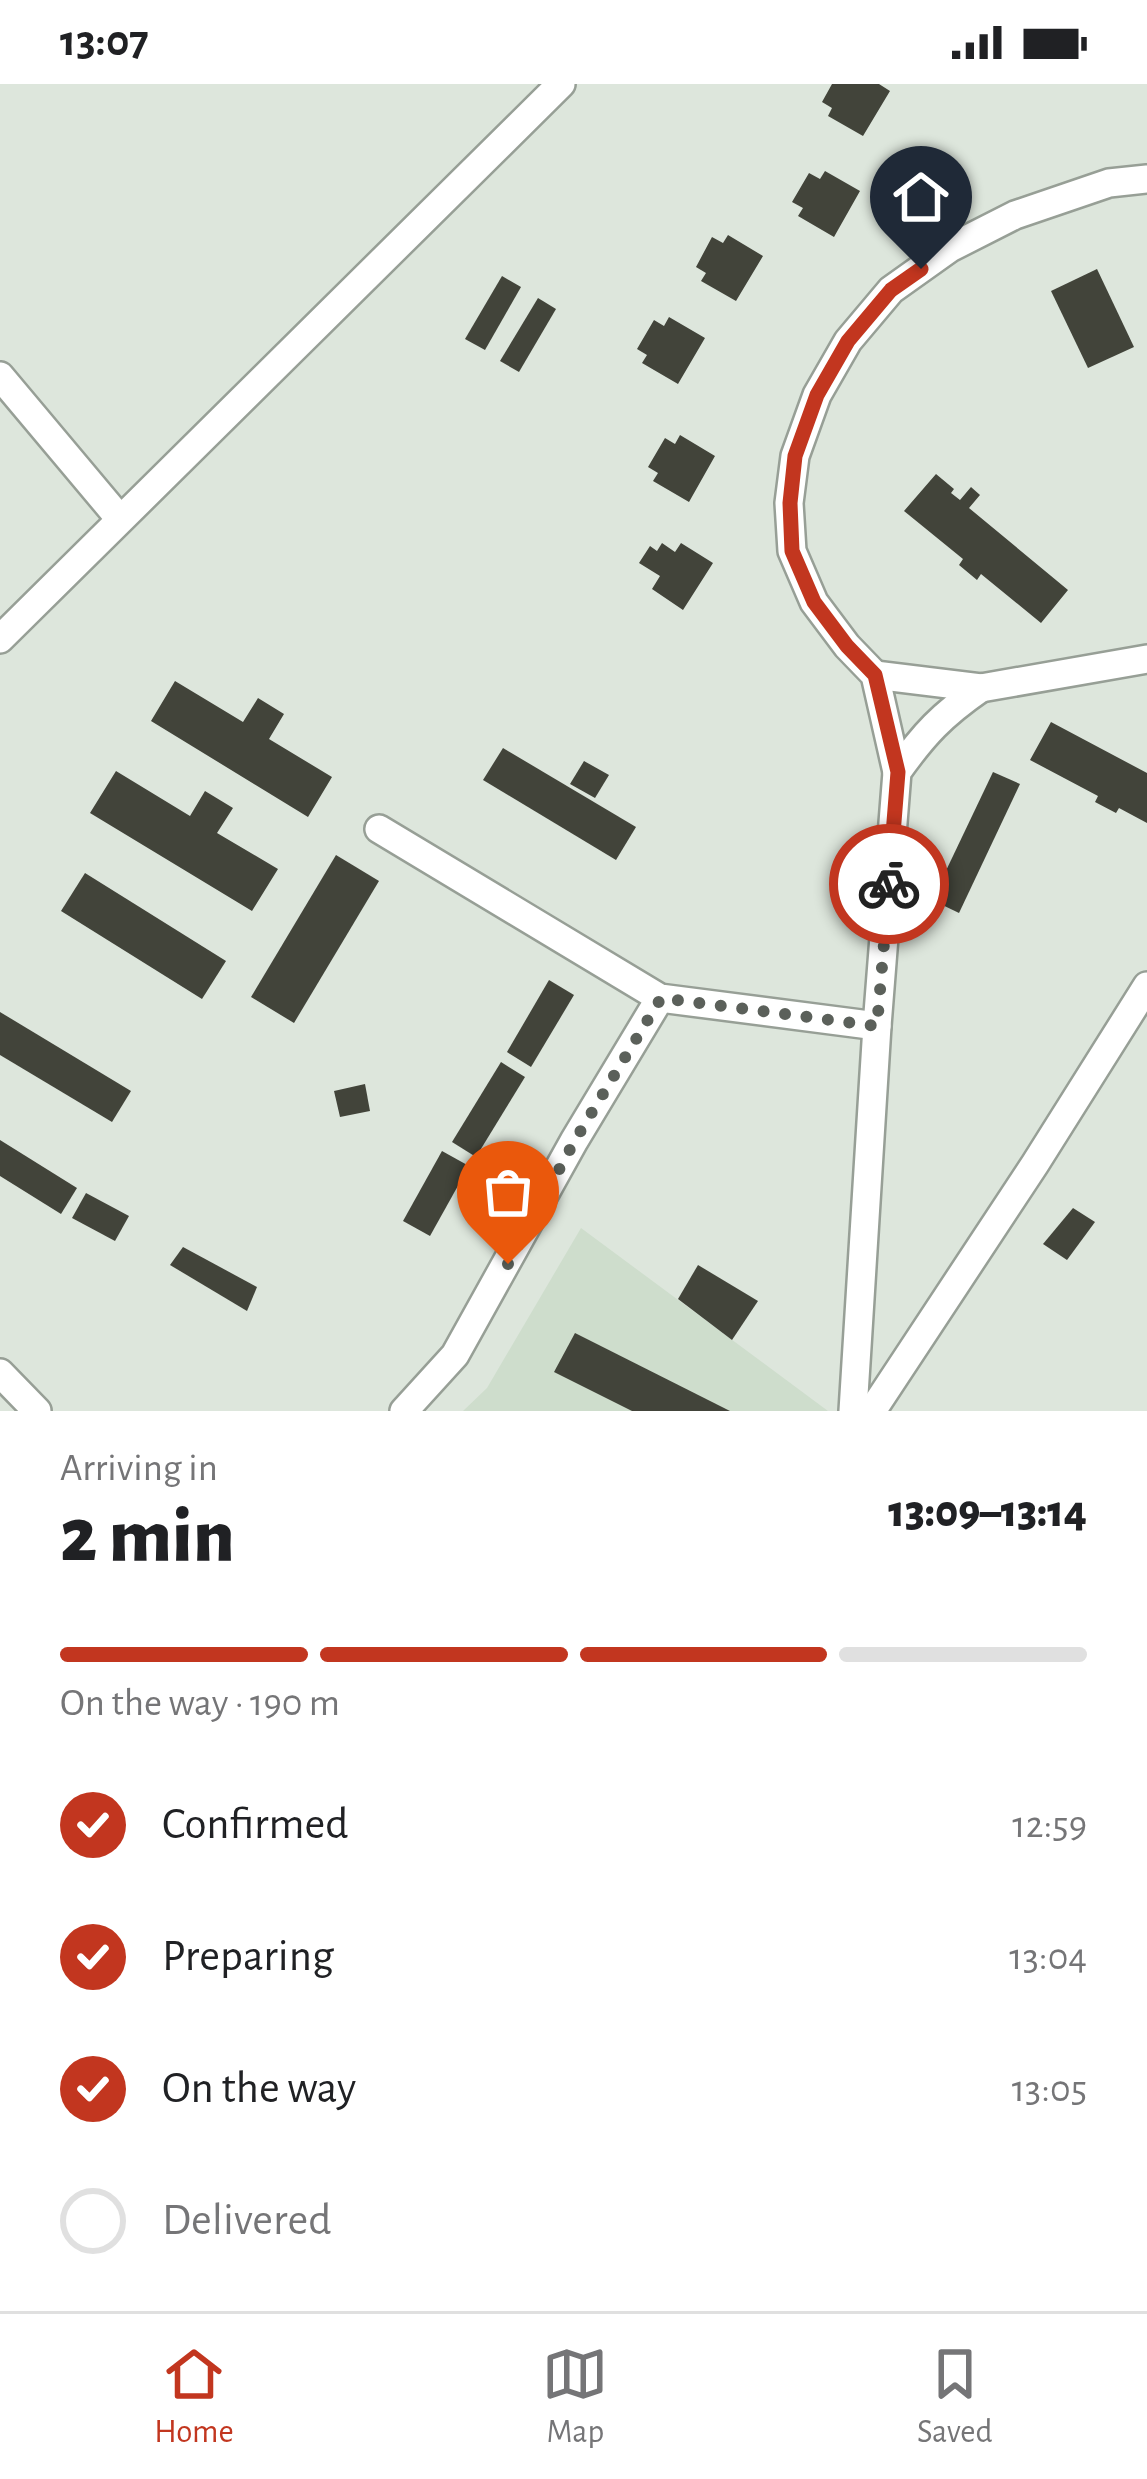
<!DOCTYPE html>
<meta charset="utf-8">
<style>
:root{--surface:#fff;--page:#f2f2f2;--text:#202124;--muted:#757577;--line:#e0e0e0;--accent:#c2361f}
body{margin:0;font-family:"Alegreya Sans",sans-serif;background:var(--page);color:var(--text);height:100vh;display:flex;flex-direction:column;font-size:45px;white-space:nowrap}
*{box-sizing:border-box;margin:0}
p{font-size:39px;color:var(--muted)}
.icon{flex:none;width:66px;height:66px;fill:none;stroke:currentColor;stroke-width:2;stroke-linecap:round;stroke-linejoin:round}
.map{position:relative;height:1327px;overflow:hidden}
.panel{display:flex;flex-direction:column;background:var(--surface);flex:1}
.panel>*{flex:none}
.pin{position:absolute;display:grid;place-items:center;width:102px;height:102px;color:#fff;margin:-123px -51px;border-radius:50% 50% 50% 0;rotate:-45deg;box-shadow:0 0 12px #0007}
.pin .icon{rotate:45deg}
.courier{position:absolute;display:grid;place-items:center;width:120px;height:120px;margin:-60px;border:9px solid #c2361f;border-radius:50%;background:#fff;color:#222;box-shadow:0 3px 15px #0007}
.summary em{font-style:normal;font-weight:800}
.summary div{display:flex;flex-direction:column-reverse}
.summary{display:flex;align-items:center;justify-content:space-between;height:204px;padding:0 60px}
h1{font-size:78px;font-weight:800;line-height:90px}
.bar{display:grid;grid-template-columns:repeat(4,1fr);gap:18px 12px;align-content:center;height:144px;padding:0 60px}
.bar i{height:15px;border-radius:9px;background:var(--line)}
.bar .on{background:var(--accent)}
.bar p{grid-column:span 4}
ol{padding:0 60px;list-style:none}
li{display:flex;align-items:center;gap:36px;height:132px}
li p{margin-inline-start:auto}
li .icon{padding:12px;border-radius:50%;background:var(--accent);color:#fff;stroke-width:4}
li:last-child{color:var(--muted)}
li i{width:66px;height:66px;border:6px solid var(--line);border-radius:50%}
.status{display:flex;justify-content:space-between;align-items:center;height:84px;padding:0 60px;background:var(--surface);direction:ltr}
.status svg{height:33px;fill:currentColor}
.tab-bar{display:flex;justify-content:space-around;align-items:center;height:168px;border-top:3px solid var(--line);background:var(--surface);font-size:33px;color:var(--muted)}
.tab-bar a{display:grid;justify-items:center;gap:6px}
.tab-bar .on{color:var(--accent)}
.map>svg:first-child{display:block}
.built{fill:#ceddcc}
.building{fill:#42443a}
.lines{fill:none;stroke-linecap:round;stroke-linejoin:round}
.minor-casing{stroke:#979f96;stroke-width:32}
.minor{stroke:#fff;stroke-width:27}
.done{stroke:#5b605a;stroke-width:12;stroke-dasharray:0 21.6}
.route{stroke:#c2361f;stroke-width:15}
</style>
<div class="status"><b>13:07</b><svg viewBox="0 0 49 12"><path d="M0 12V9h3v3zM5 12V6h3v6zM10 12V3h3v9zM15 12V0h3v12zM26 1h20v11H26zM47 4h2v5h-2z"/></svg></div>
<div class="map">
<svg width="1147" height="1327" viewBox="0 0 1147 1327">
<rect width="100%" height="100%" fill="#dde6dc"/>
<!-- built -->
<path class="built" d="M581 1144 828 1327H463L487 1304Z"/>
<!-- building -->
<g class="building">
<path d="M832 0H879L890 7 863 52 828 32 832 24 822 18Z"/>
<path d="M825 87 860 107 834 153 798 132 803 124 792 118 809 89 820 95Z"/>
<path d="M728 151 763 172 736 217 701 197 706 189 696 183 712 153 723 159Z"/>
<path d="M1097 185 1134 263 1088 284 1051 207Z"/>
<path d="M502 192 521 203 485 266 465 255Z"/>
<path d="M538 214 556 225 519 288 500 277Z"/>
<path d="M669 233 705 254 678 300 642 279 647 271 637 265 654 236 664 242Z"/>
<path d="M680 351 715 372 689 418 653 397 658 389 648 383 665 354 675 360Z"/>
<path d="M936 390 954 405 951 409 960 416 971 403 980 411 969 424 1068 506 1041 539 981 490 977 496 959 481 963 475 904 427Z"/>
<path d="M662 459 675 468 681 459 713 479 683 526 652 505 660 492 639 479 650 462 657 467Z"/>
<path d="M175 597 243 638 258 614 284 630 269 655 332 693 308 733 151 637Z"/>
<path d="M1051 638 1147 689V739L1119 724 1116 729 1095 718 1098 712 1030 676Z"/>
<path d="M503 664 636 743 616 776 483 696Z"/>
<path d="M584 677 609 691 595 714 570 700Z"/>
<path d="M116 687 190 732 205 707 233 724 217 749 278 785 252 827 90 729Z"/>
<path d="M993 688 1020 700 959 829 932 816Z"/>
<path d="M336 771 379 797 294 939 251 913Z"/>
<path d="M85 789 226 877 202 915 61 827Z"/>
<path d="M549 896 574 911 531 983 507 968Z"/>
<path d="M0 928 131 1007 112 1038 0 971Z"/>
<path d="M501 978 525 993 476 1073 452 1058Z"/>
<path d="M365 1000 370 1027 340 1033 334 1007Z"/>
<path d="M0 1056 77 1104 61 1130 0 1092Z"/>
<path d="M442 1067 469 1082 430 1152 403 1137Z"/>
<path d="M86 1109 129 1132 115 1157 72 1134Z"/>
<path d="M1073 1124 1095 1138 1067 1176 1043 1160Z"/>
<path d="M183 1163 257 1203 247 1227 170 1181Z"/>
<path d="M698 1181 758 1217 732 1256 678 1215Z"/>
<path d="M575 1249 730 1327H632L554 1288Z"/>
</g>
<g class="lines">
<!-- minor casing -->
<g class="minor-casing">
<g id="minor">
<path d="M0 292 120 435"/>
<path d="M0 555 561 0"/>
<path d="M875 591 981 604 1147 575"/>
<path d="M897 688 875 591 847 562 814 518 792 467 789 419 795 372 817 311 848 257 891 206 950 164 1015 131 1109 99 1147 95"/>
<path d="M379 745 660 914 877 942"/>
<path d="M0 1289 37 1327"/>
<path d="M404 1327 455 1271 574 1057 660 914"/>
<path d="M853 1327 877 942 897 688C924 650 942 631 981 604"/>
<path d="M872 1327 1035 1080 1147 902"/>
</g>
</g>
<!-- minor -->
<use href="#minor" class="minor"/>
</g>
<g class="lines">
<!-- done -->
<path class="done" d="M508 1180 574 1058 661 914 877 942 889 800"/>
<!-- route -->
<path class="route" d="M889 800 898 688 875 591 847 562 814 518 792 467 790 419 795 372 817 311 848 257 891 206 921 185"/>
</g>
</svg>
<div class="pin" style="left:508px;top:1180px;background:#ea580c"><svg class="icon" aria-label="bag" viewBox="0 0 24 24"><path d="M5 8h14l-1 12H6zM9 8a3 3 0 0 1 6 0"/></svg></div>
<div class="pin" style="left:921px;top:185px;background:#1f2937"><svg class="icon" aria-label="home" viewBox="0 0 24 24"><path d="M3 11l9-7 9 7M6 9v11h12V9"/></svg></div>
<div class="courier" style="left:889px;top:800px"><svg class="icon" aria-label="bike" viewBox="0 0 24 24"><circle cx="6" cy="16" r="4"/><circle cx="18" cy="16" r="4"/><path d="M6 16l4-8h5l3 8M10 8l3 8H6M13 5h3"/></svg></div>
</div>
<section class="panel">
<div class="summary"><div><h1>2 min</h1><p>Arriving in</p></div><em>13:09–13:14</em></div>
<div class="bar"><i class="on"></i><i class="on"></i><i class="on"></i><i></i><p>On the way · 190 m</p></div>
<ol>
<li><svg class="icon" aria-label="check" viewBox="0 0 24 24"><path d="M5 12l5 5 9-10"/></svg>Confirmed<p>12:59</p></li>
<li><svg class="icon" aria-label="check" viewBox="0 0 24 24"><path d="M5 12l5 5 9-10"/></svg>Preparing<p>13:04</p></li>
<li><svg class="icon" aria-label="check" viewBox="0 0 24 24"><path d="M5 12l5 5 9-10"/></svg>On the way<p>13:05</p></li>
<li><i></i>Delivered</li>
</ol>
</section>
<nav class="tab-bar">
<a class="on"><svg class="icon" aria-label="home" viewBox="0 0 24 24"><path d="M3 11l9-7 9 7M6 9v11h12V9"/></svg>Home</a>
<a><svg class="icon" aria-label="map" viewBox="0 0 24 24"><path d="M3 6l6-2 6 2 6-2v14l-6 2-6-2-6 2zM9 4v14M15 6v14"/></svg>Map</a>
<a><svg class="icon" aria-label="saved" viewBox="0 0 24 24"><path d="M7 4h10v16l-5-4-5 4z"/></svg>Saved</a>
</nav>
